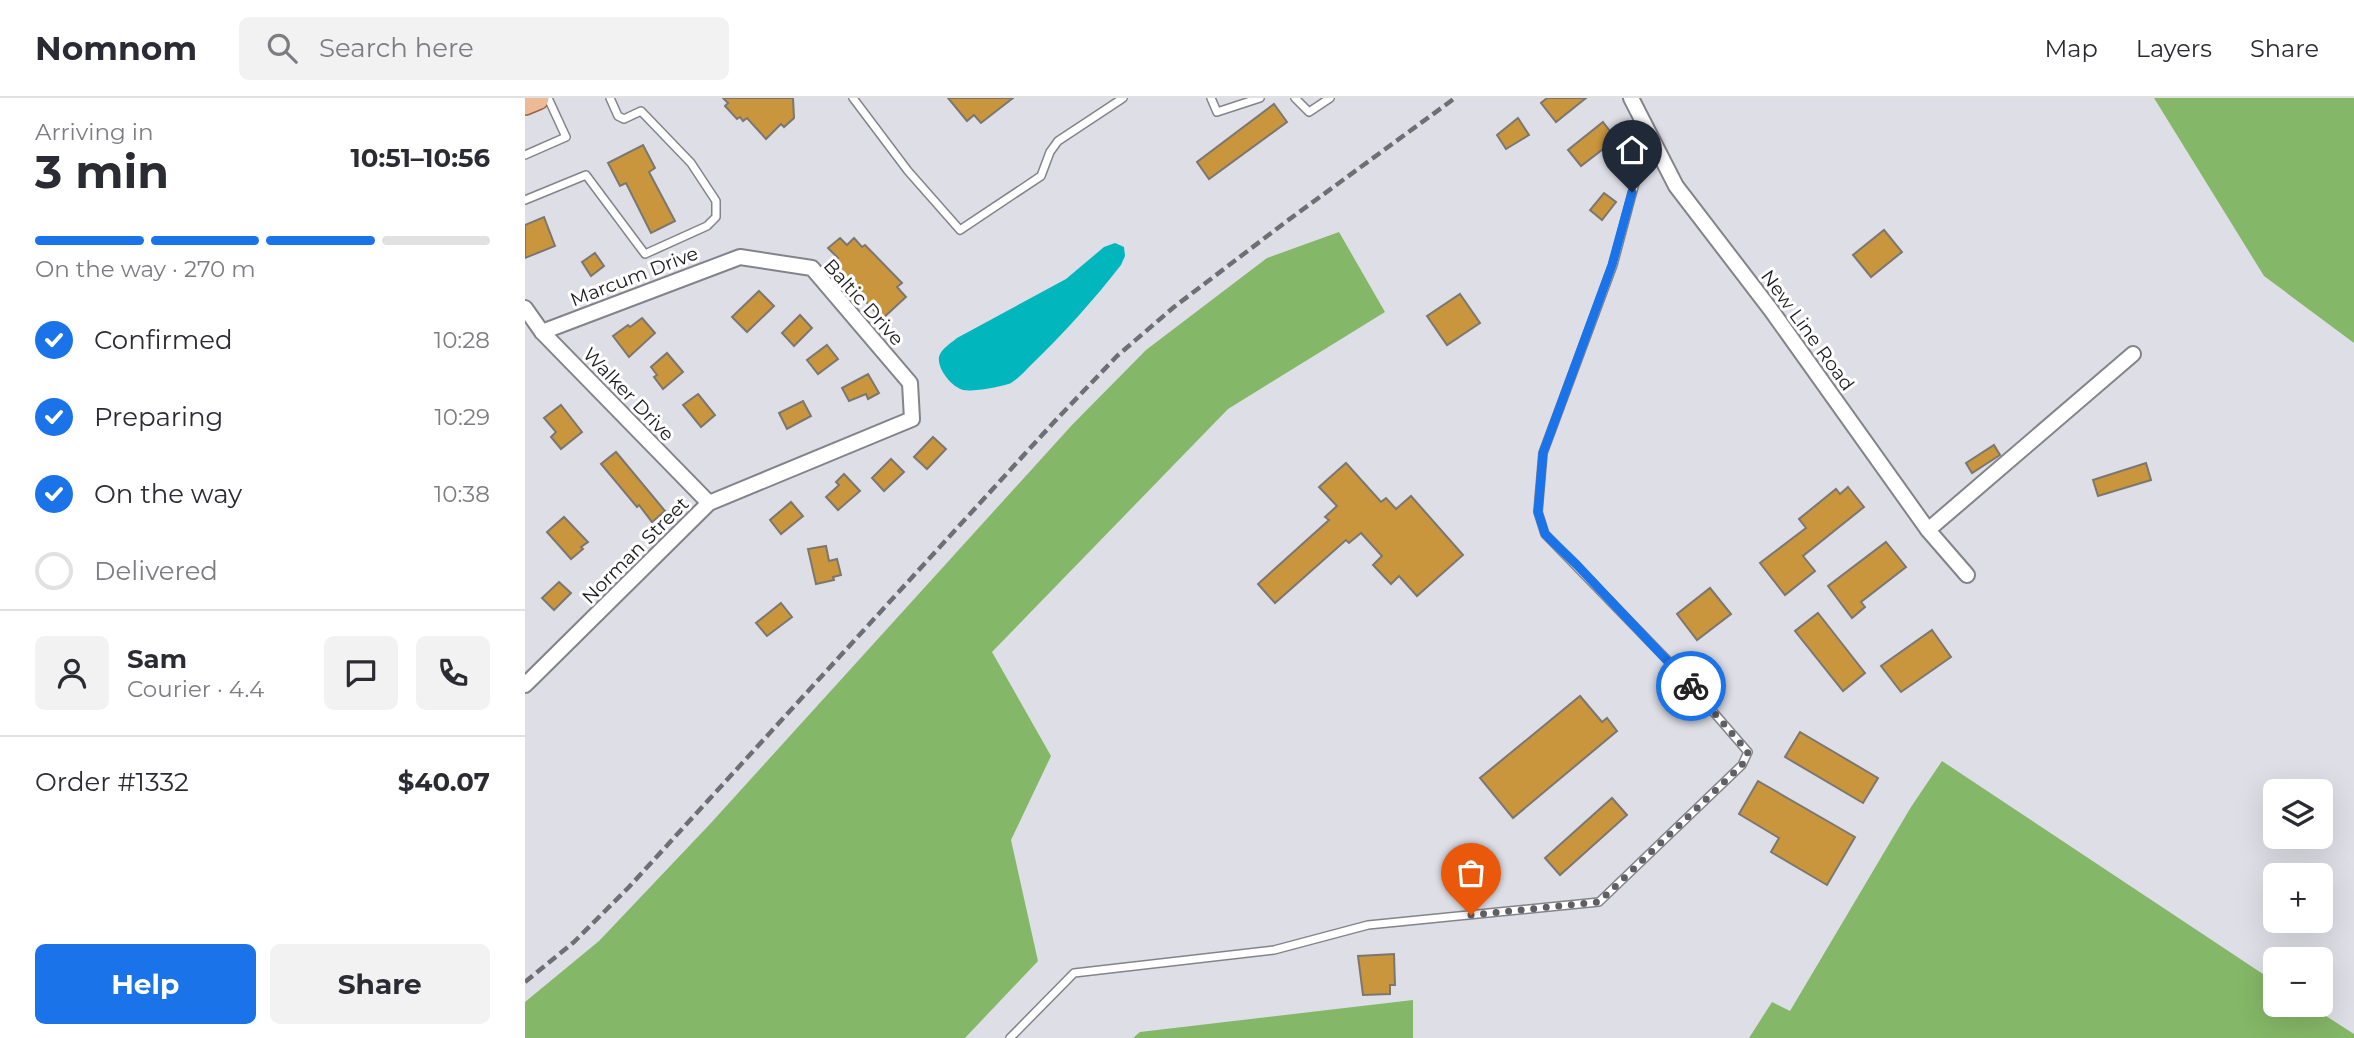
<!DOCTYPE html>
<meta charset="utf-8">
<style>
:root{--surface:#fff;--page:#f2f2f3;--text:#2b2b33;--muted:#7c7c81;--line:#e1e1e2;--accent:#1a73e8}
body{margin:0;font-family:Montserrat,sans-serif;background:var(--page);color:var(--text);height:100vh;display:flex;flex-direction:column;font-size:26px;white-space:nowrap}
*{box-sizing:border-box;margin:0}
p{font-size:23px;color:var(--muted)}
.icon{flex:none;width:38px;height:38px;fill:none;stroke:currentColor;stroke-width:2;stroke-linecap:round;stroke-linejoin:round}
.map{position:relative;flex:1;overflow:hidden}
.sheet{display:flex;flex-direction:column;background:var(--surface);width:525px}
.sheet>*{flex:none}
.tools{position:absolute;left:1738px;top:681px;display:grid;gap:14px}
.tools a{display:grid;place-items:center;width:70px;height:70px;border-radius:10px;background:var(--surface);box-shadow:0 7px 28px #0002;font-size:35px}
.pin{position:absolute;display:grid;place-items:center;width:60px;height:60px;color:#fff;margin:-72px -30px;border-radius:50% 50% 50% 0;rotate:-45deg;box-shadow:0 0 7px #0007}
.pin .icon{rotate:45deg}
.courier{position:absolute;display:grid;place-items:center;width:70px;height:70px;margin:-35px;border:5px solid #1a73e8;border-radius:50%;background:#fff;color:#222;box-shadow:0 2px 9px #0007}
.summary em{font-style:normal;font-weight:700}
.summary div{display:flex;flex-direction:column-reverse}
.summary{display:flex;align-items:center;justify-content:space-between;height:119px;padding:0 35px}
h1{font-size:46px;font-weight:700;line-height:52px}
.bar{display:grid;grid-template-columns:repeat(4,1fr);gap:10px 7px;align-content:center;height:84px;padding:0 35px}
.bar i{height:9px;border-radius:5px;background:var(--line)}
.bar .selected{background:var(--accent)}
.bar p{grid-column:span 4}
.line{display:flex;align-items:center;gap:18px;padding:0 35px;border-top:2px solid var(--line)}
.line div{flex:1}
.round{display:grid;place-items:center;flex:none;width:74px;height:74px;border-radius:10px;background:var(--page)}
ol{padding:0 35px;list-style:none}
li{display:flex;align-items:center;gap:21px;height:77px}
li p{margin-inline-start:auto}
li .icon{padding:7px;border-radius:50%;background:var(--accent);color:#fff;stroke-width:4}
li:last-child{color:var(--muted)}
li i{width:38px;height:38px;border:4px solid var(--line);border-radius:50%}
.action{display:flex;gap:14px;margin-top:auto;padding:14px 35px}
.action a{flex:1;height:80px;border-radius:10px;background:var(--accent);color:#fff;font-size:28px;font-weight:700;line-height:80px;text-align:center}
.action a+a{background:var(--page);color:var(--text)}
header{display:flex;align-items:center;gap:42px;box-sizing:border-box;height:98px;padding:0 35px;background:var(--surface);border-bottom:2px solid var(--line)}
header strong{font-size:33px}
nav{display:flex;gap:38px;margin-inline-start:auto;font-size:24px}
.search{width:490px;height:63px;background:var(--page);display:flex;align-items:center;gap:18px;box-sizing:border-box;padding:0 24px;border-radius:10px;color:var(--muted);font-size:26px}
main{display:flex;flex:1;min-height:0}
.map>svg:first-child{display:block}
.forest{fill:#85b768}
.water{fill:#01b7bd}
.building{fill:#c9963e;stroke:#7b7770;stroke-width:2}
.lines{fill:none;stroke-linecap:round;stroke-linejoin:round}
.lane-casing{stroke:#83838a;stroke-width:10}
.street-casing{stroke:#83838a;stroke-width:18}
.primary-casing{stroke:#9c6440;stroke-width:26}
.lane{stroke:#fff;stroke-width:7}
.street{stroke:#fff;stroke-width:14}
.primary{stroke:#edba97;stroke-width:23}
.rail{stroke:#6e6e73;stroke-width:4.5;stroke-dasharray:10 5;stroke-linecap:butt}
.done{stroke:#5f5f64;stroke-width:7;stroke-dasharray:0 12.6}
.route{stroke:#1a73e8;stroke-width:9}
.labels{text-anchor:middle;stroke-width:6;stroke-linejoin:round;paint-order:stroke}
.street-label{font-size:19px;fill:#1b1b1e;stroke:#fff}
</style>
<header>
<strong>Nomnom</strong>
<div class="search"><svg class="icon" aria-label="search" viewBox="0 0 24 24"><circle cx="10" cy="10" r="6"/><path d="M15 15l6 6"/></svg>Search here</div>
<nav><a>Map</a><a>Layers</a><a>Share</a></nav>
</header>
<main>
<section class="sheet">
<div class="summary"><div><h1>3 min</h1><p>Arriving in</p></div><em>10:51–10:56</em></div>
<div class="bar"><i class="selected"></i><i class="selected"></i><i class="selected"></i><i></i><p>On the way · 270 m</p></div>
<ol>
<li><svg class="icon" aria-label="check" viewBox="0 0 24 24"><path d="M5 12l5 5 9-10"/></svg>Confirmed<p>10:28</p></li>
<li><svg class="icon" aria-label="check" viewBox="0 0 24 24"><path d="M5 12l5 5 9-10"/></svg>Preparing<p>10:29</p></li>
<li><svg class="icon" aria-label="check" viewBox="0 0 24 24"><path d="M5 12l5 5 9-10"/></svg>On the way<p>10:38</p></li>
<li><i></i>Delivered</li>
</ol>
<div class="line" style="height:126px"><a class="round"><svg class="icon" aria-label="person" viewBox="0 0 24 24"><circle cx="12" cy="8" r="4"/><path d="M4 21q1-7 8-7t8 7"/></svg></a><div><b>Sam</b><p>Courier · 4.4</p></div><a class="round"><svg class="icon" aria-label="chat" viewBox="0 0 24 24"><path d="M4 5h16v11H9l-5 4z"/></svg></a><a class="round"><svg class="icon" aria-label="phone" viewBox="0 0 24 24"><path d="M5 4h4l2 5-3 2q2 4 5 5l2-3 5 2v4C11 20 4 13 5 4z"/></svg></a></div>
<div class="line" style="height:91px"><div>Order #1332</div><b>$40.07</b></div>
<div class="action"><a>Help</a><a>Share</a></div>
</section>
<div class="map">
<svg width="1829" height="940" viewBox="0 0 1829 940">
<rect width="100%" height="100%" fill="#dedee6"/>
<!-- forest -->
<g class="forest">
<path d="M1629 0H1829V245L1739 178Z"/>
<path d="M814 134 860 214 703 311 467 554 526 658 486 742 513 863 440 940H0V904L74 843 185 726 547 327 621 252 742 160Z"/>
<path d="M1417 663 1750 884V906L1784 907 1829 936V940H1224L1247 904 1265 913 1386 709Z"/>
<path d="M888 902V940H608L615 934Z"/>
</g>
<!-- water -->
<path class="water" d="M590 145 599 149 600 158 596 167C569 202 537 237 506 267 500 273 493 281 486 285 476 289 448 294 438 292 427 289 412 271 414 259 416 251 426 245 432 240L541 181 579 149Z"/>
<!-- building -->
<g class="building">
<path d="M198 0H268L269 20 259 29 256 26 241 41 222 20 218 23 215 19 212 21 200 8 203 5Z"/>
<path d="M423 0H488L456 25 449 17 442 23Z"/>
<path d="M1022 0H1061L1031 24 1016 5Z"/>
<path d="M749 6 762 24 684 81 672 64Z"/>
<path d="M993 20 1004 37 981 51 972 37Z"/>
<path d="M1078 24 1091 41 1056 68 1043 52Z"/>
<path d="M118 47 130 70 124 74 150 123 126 135 101 85 95 88 83 65Z"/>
<path d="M1079 95 1091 104 1077 122 1065 112Z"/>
<path d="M19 119 30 148 0 160V127Z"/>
<path d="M1359 132 1377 154 1346 179 1328 157Z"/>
<path d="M315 140 322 147 329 140 337 149 340 147 377 185 372 189 381 199 357 221 306 166 313 160 303 150Z"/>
<path d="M70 155 79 168 66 178 57 164Z"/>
<path d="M234 193 249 208 222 234 207 219Z"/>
<path d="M935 196 955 225 922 247 902 218Z"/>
<path d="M275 217 287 230 269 248 257 235Z"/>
<path d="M117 220 130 235 104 259 88 238 103 227 105 229Z"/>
<path d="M302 247 313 261 293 276 282 262Z"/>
<path d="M142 255 158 274 138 291 129 279 132 277 126 269Z"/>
<path d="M343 276 354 295 343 301 341 296 324 303 317 290Z"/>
<path d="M173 296 190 317 176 329 158 307Z"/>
<path d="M278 303 286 318 262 331 254 315Z"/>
<path d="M36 307 57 334 36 351 26 339 31 334 19 320Z"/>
<path d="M408 339 421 351 402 371 389 359Z"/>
<path d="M1469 347 1475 357 1447 375 1441 365Z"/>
<path d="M91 354 140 413 127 424 114 407 112 409 76 366Z"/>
<path d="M366 361 379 374 359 393 347 380Z"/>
<path d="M821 365 856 404 861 400 871 411 886 398 938 457 892 498 874 478 866 486 848 467 857 458 836 435 824 445 821 442 750 505 733 486 804 422 800 419 812 408 794 389Z"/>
<path d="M1621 365 1626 382 1573 398 1568 382Z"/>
<path d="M319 376 335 393 313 412 301 399 314 387 311 384Z"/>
<path d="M1323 389 1339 409 1278 458 1290 473 1260 497 1235 465 1281 430 1274 421 1311 391 1315 396Z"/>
<path d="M266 404 278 418 256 436 245 422Z"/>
<path d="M39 419 63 444 56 449 58 451 46 461 22 434Z"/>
<path d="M1361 444 1381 469 1336 504 1340 509 1327 520 1303 488Z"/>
<path d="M301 448 304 463 312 461 316 477 308 479 309 482 291 486 283 451Z"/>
<path d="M34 484 46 495 29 512 17 500Z"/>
<path d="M1185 490 1206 516 1172 542 1152 516Z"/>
<path d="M256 505 267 519 242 538 231 525Z"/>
<path d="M1293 515 1340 575 1318 593 1270 533Z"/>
<path d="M1407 532 1426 559 1376 594 1356 568Z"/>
<path d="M1055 598 1077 624 1082 620 1092 633 988 720 955 680Z"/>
<path d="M1275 634 1353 680 1338 705 1260 659Z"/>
<path d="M1233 683 1330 739 1302 787 1246 754 1254 740 1214 716Z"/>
<path d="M1087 700 1102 717 1035 777 1020 760Z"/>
<path d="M869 856 870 887H865V896L838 897 833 858Z"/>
</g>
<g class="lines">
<!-- lane casing -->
<g class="lane-casing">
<g id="lane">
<path d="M328 0 383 73 435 132 516 78 525 54 533 43 598 0"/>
<path d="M686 0 692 14 735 0"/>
<path d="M770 0 784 14 805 0"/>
<path d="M0 57 41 39 23 0"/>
<path d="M0 102 61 77 120 156 182 128 191 119V103L166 65 116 13 99 21 93 18 85 0"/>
<path d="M485 940 549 875 749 852 843 827 1074 804 1217 667 1223 654 1152 572 1020 436 1013 414 1018 355 1088 167 1114 70 1117 30"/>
</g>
</g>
<!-- street casing -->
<g class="street-casing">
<g id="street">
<path d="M1106 0 1151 88 1246 212 1403 432 1442 477"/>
<path d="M0 210 17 234 184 405"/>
<path d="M1403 432 1608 256"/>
<path d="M0 587 184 405 387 321 385 285 287 170 215 159 17 234"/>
</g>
</g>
<!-- primary casing -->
<g class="primary-casing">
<path id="primary" d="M0 5 12 0"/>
</g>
<!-- lane -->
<use href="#lane" class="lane"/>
<!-- street -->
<use href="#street" class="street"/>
<!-- primary -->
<use href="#primary" class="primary"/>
<!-- rail -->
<path class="rail" d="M0 884 49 844 104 789 529 324 592 258 649 209 762 123 930 0"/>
</g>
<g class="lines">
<!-- done -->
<path class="done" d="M946 817 1074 804 1217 667 1223 654 1166 588"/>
<!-- route -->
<path class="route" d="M1107 94 1087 167 1018 355 1013 414 1020 436 1052 467 1166 588"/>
</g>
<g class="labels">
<!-- street labels -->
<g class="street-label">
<text transform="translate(109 178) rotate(-21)" y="7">Marcum Drive</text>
<text transform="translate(339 204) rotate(48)" y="7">Baltic Drive</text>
<text transform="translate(1283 232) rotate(54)" y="7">New Line Road</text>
<text transform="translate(104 296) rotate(46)" y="7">Walker Drive</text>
<text transform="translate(110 452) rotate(-45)" y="7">Norman Street</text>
</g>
</g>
</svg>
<div class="tools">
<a><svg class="icon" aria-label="layers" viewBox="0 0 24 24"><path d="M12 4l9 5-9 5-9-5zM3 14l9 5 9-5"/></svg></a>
<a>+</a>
<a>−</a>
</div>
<div class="pin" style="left:946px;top:817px;background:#ea580c"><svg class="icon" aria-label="bag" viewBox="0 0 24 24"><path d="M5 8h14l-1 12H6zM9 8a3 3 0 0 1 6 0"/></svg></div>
<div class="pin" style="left:1107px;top:94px;background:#1f2937"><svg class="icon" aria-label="home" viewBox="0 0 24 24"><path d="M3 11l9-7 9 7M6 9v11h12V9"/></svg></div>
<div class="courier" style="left:1166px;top:588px"><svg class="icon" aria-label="bike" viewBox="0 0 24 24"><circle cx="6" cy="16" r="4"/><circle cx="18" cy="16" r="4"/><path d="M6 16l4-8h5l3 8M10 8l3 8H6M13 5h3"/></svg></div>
</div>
</main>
